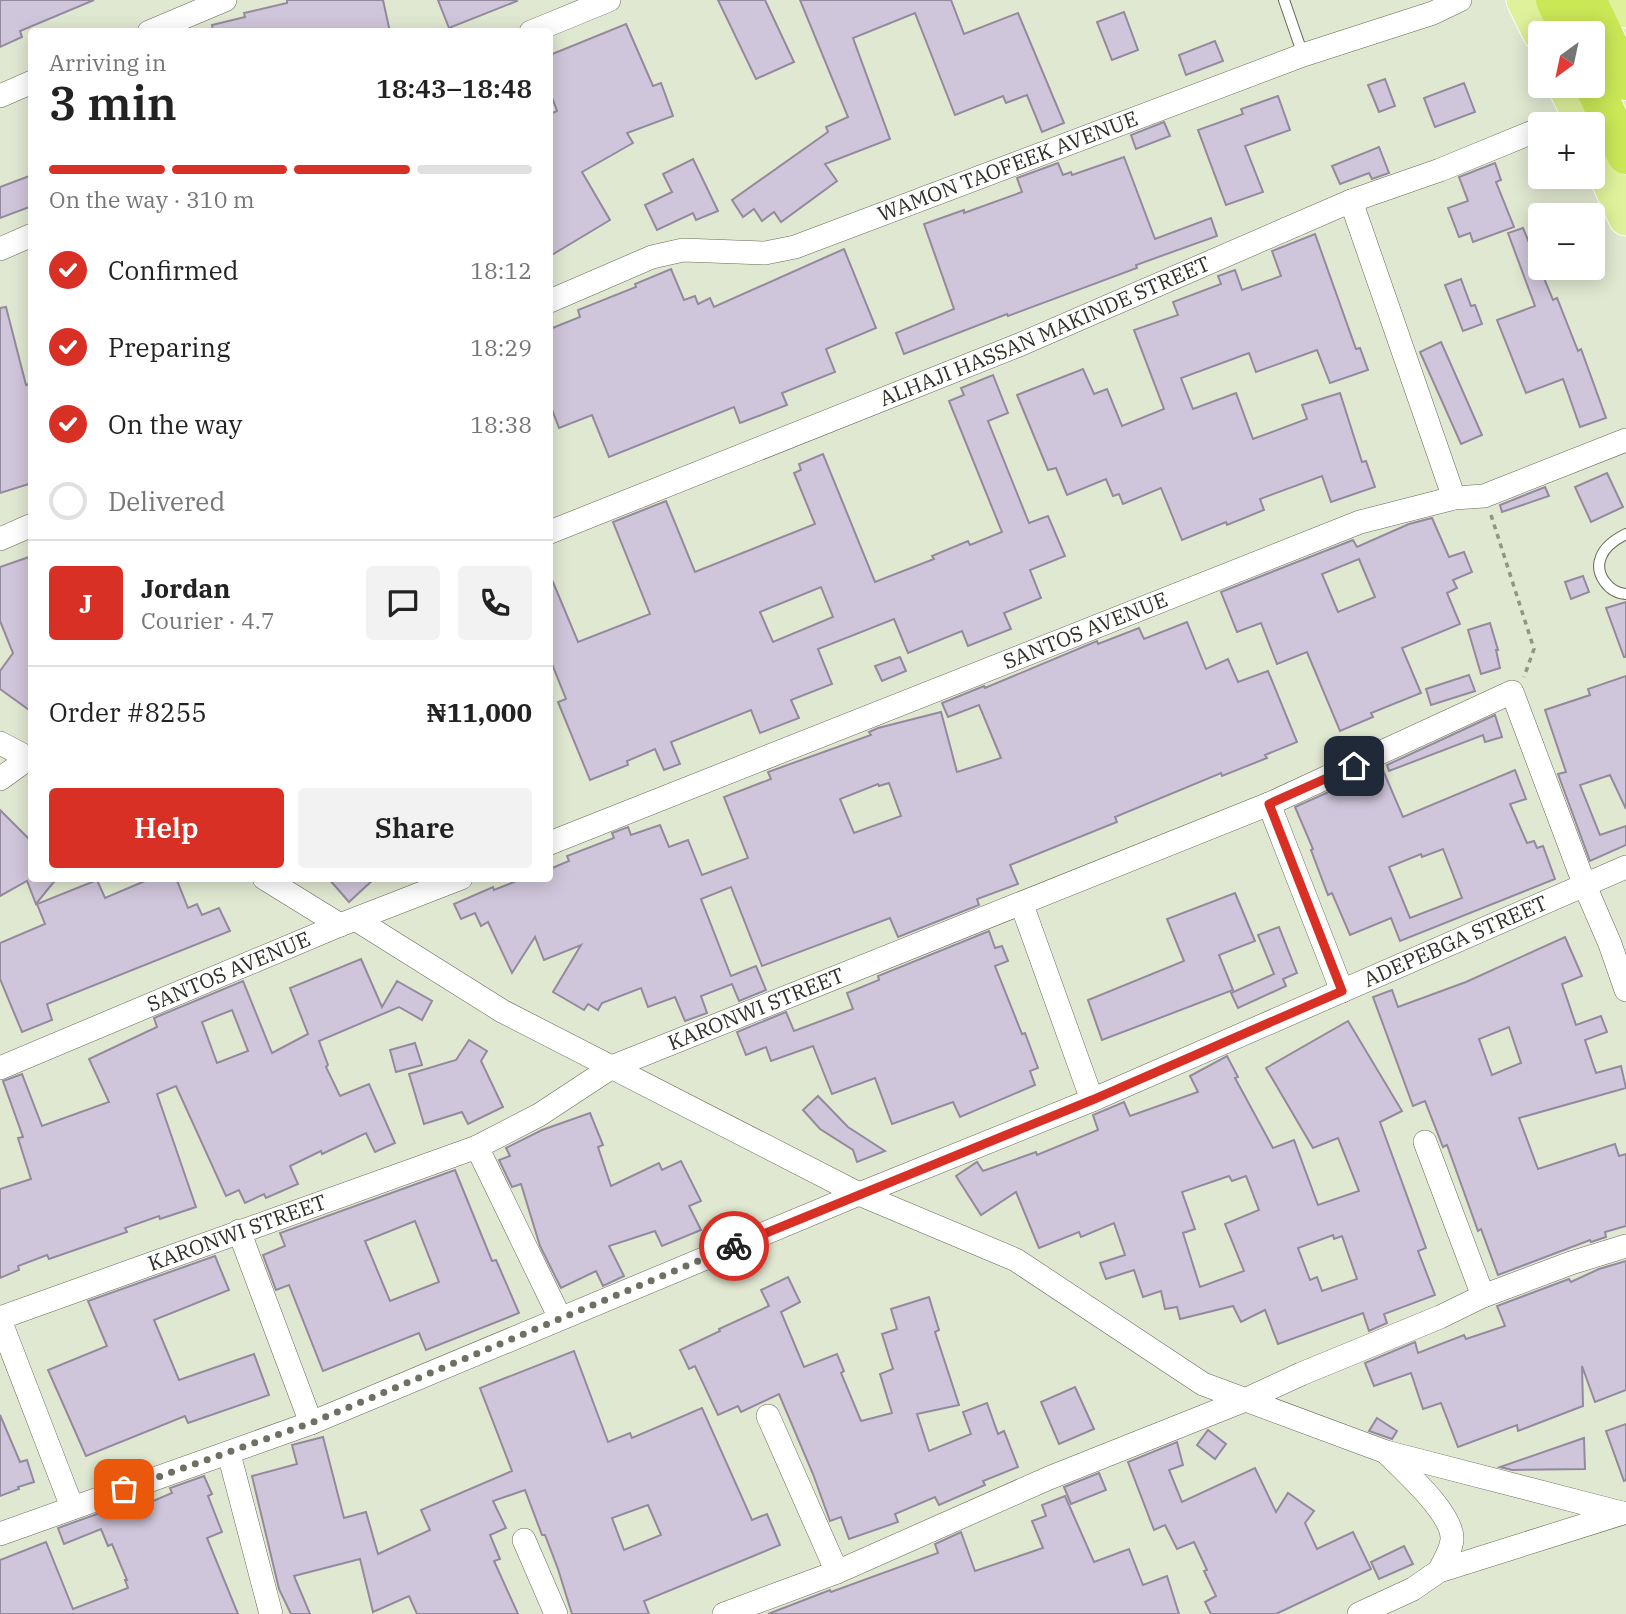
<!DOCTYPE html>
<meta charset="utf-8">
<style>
:root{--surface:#fff;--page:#f2f2f2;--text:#222;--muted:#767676;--line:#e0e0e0;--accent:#d93025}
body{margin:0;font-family:"IBM Plex Serif",serif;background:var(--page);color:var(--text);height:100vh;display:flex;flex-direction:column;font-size:26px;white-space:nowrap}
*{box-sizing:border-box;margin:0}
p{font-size:23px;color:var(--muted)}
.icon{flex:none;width:38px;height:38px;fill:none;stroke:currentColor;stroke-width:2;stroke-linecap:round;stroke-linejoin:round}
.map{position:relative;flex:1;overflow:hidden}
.sheet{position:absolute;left:28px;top:28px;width:525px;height:854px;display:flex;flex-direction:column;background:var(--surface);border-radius:7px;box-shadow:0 4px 18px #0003}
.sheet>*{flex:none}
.needle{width:46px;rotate:213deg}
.fabs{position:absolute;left:1528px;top:21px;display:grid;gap:14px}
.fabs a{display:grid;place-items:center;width:77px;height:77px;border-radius:7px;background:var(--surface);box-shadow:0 4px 18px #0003;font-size:35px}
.pin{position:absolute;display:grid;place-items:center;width:60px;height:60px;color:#fff;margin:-30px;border-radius:14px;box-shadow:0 4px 10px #0006}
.courier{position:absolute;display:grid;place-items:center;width:70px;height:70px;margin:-35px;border:5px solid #d93025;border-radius:50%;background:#fff;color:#222;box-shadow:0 2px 9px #0007}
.summary em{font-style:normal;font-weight:600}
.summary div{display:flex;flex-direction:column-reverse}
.summary{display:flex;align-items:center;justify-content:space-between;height:119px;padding:0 21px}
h1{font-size:46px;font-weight:600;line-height:52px}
.bar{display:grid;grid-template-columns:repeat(4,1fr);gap:10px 7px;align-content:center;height:84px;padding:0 21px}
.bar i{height:9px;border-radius:5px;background:var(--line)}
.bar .on{background:var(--accent)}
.bar p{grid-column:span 4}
.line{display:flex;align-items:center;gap:18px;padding:0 21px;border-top:2px solid var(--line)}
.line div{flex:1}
.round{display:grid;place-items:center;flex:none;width:74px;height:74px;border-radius:7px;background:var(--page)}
ol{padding:0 21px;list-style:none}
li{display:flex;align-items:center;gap:21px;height:77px}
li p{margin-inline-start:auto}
li .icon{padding:7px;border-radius:50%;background:var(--accent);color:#fff;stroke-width:4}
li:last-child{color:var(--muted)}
li i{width:38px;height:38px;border:4px solid var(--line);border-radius:50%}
.button{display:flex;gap:14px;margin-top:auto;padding:14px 21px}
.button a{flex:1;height:80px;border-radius:7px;background:var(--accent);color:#fff;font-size:28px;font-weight:600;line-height:80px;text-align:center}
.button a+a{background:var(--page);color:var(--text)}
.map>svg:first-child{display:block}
.building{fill:#d0c6db;stroke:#948a9e;stroke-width:2;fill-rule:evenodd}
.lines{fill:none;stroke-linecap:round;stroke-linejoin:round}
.lane-casing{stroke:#656a56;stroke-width:12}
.street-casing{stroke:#656a56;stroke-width:24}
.primary-casing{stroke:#fff;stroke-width:37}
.highway-casing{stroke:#fff;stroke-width:40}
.path{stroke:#909584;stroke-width:3.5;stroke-dasharray:5 5;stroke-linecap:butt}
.lane{stroke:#fff;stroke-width:10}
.street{stroke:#fff;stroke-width:23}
.primary{stroke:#dff19a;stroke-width:35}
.highway{stroke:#cae756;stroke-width:38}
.done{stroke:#6d7164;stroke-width:7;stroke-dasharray:0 12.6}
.route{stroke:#d93025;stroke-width:9}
.labels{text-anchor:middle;stroke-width:5;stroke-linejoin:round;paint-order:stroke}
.street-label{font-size:21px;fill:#2f3129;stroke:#fff}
</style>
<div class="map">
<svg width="1626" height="1614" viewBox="0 0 1626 1614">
<rect width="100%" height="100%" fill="#e1e8d1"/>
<!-- building -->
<g class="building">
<path d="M0 0H94L20 31 22 37 0 47Z"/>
<path d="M287 0H383L390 32H213L212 25 245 17 244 13 287 3Z"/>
<path d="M438 0H516L517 1 449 28Z"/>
<path d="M718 0H765L794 62 756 79Z"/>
<path d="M800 0H951L964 34 1018 13 1064 123 1042 132 1027 95 1006 103 1003 96 955 115 915 13 853 38 890 139 825 164 837 181 781 222 774 212 762 221 754 209 743 217 732 200 828 132 826 127 848 117Z"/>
<path d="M1124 12 1138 50 1112 60 1097 22Z"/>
<path d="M626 24 653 86 661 83 673 116 627 133 633 143 582 172 610 220 550 256V114L557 111 550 92V55Z"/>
<path d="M1215 41 1223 61 1186 75 1179 55Z"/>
<path d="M1385 79 1395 106 1379 112 1368 85Z"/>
<path d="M1464 83 1475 112 1435 127 1424 98Z"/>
<path d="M1278 96 1290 130 1245 146 1263 192 1226 205 1198 130 1243 114 1241 109Z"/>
<path d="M1164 122 1170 136 1136 149 1131 135Z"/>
<path d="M1379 147 1389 173 1372 179 1369 173 1340 184 1332 166Z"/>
<path d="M1124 157 1155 239 1211 218 1217 236 1136 265 1137 268 1008 316 1007 314 904 354 896 333 954 309 924 224 964 210V213L1022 192 1017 178 1058 163 1063 175 1071 172 1072 175Z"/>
<path d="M693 159 718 211 696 220 693 213 657 230 645 205 672 192 663 174Z"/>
<path d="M1495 163 1501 180 1496 182 1514 227 1473 242 1470 233 1459 237 1448 208 1468 201 1459 177Z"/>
<path d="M32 175V206L0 218V187Z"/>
<path d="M1523 228 1553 300 1557 298 1578 351 1581 349 1606 418 1580 427 1563 379 1526 393 1497 320 1535 306 1508 233Z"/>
<path d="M1315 234 1356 349 1360 348 1368 370 1330 383 1317 350 1256 372 1249 353 1181 378 1193 409 1236 393 1253 439 1307 419 1302 405 1340 393 1362 462 1366 461 1375 487 1331 502 1322 476 1260 499 1264 510 1227 525 1226 522 1182 540 1161 488 1123 504 1119 494 1113 496 1106 479 1067 495 1056 468 1048 470 1017 395 1083 369 1094 394 1107 389 1122 426 1164 409 1134 330 1178 315 1173 302 1221 284 1218 276 1235 270 1242 290 1281 276 1272 251Z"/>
<path d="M844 249 876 328 826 349 835 372 782 393 787 405 740 423 734 407 609 457 592 415 559 428 550 404V329L580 317 578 310 636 287 635 284 671 269 684 300 695 296 698 304 710 298 714 307Z"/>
<path d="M1461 279 1471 306 1475 305 1482 324 1463 331 1445 285Z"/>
<path d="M6 307 26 385 32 383V483L0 493V308Z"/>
<path d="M1441 342 1482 435 1461 444 1420 352Z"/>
<path d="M993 375 1008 413 988 421 1029 523 1048 516 1065 556 1030 570 1041 598 1004 613 1011 629 968 646 962 631 908 653 894 619 818 649 832 684 791 700 799 718 760 733 751 710 671 742 680 764 664 770 655 749 627 761 628 765 590 780 558 702 566 699 550 659V575L578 642 650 614 613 522 666 501 695 572 815 524 794 473 801 470 799 464 823 454 875 582 934 559 932 556 968 541 970 545 1002 532 949 401 964 395 961 388ZM821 587 833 617 773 642 760 612Z"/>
<path d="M1607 473 1623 507 1591 522 1575 487Z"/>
<path d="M1545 487 1549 496 1502 512 1500 505Z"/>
<path d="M1432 518 1449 557 1464 552 1472 572 1453 580 1457 588 1447 593 1460 624 1402 648 1421 693 1371 713 1373 717 1340 731 1307 652 1277 664 1261 623 1237 632 1221 592 1353 540 1357 547 1409 524ZM1359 559 1375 597 1338 612 1322 574Z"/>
<path d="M32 556V712L0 689V671L13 653 0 621V567Z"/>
<path d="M1583 576 1589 592 1571 599 1565 582Z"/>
<path d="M1626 602V657H1624L1606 608Z"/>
<path d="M1187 622 1206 669 1228 659 1238 682 1268 671 1297 742 1265 755 1267 758 1222 776 1221 773 1115 817 1117 822 1010 865 1018 884 977 899 979 905 898 937 890 918 762 966 731 887 701 899 731 976 756 966 766 990 739 1001 732 984 701 996 707 1013 685 1021 675 997 648 1007 641 988 602 1003 598 1010 588 1004 584 1010 553 992 581 945 544 960 535 937 512 973 488 922 481 926 475 913 461 919 454 904 493 887 494 890 524 878H550V869L569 861 567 856 614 838 612 833 628 827 631 835 660 825 669 847 688 840 702 875 748 858 724 797 771 779 768 772 871 735 869 732 878 728 941 712 957 772 1001 758 979 705 948 717 942 703 984 686 985 688 1097 641 1098 644 1139 628 1144 639ZM889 783 901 816 854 833 840 799 878 784 879 786Z"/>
<path d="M1490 623 1498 650H1496L1500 668 1481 674 1468 630Z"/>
<path d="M900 657 906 671 882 681 875 666Z"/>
<path d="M1469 675 1475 691 1431 705 1426 689Z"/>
<path d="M1626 676V809L1610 775 1580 785 1600 835 1626 826V845L1590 861 1558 774 1566 772 1545 710 1590 695 1588 689Z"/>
<path d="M1495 715 1502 737 1485 742 1483 735 1389 771 1387 765Z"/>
<path d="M1382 768 1403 817 1515 770 1526 799 1510 804 1527 843 1534 841 1537 848 1543 846 1555 879 1400 941 1391 918 1350 935 1332 893 1328 895 1311 850 1313 849 1295 807ZM1443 849 1462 898 1410 918 1389 867 1421 854 1422 857Z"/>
<path d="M0 810 32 842 31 878H57L36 904 27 881 0 896Z"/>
<path d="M152 878H176L188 908 197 904 202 915 219 908 230 931 47 1004 52 1020 22 1032 0 979V943L45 924 37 904 97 880 105 898Z"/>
<path d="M328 878H375L349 902Z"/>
<path d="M1235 893 1255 941 1219 955 1233 990 1102 1040 1088 1000 1184 961 1167 919Z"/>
<path d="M1279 927 1297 973 1283 979 1286 986 1238 1008 1231 993 1274 974 1258 935Z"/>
<path d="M989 931 995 948 1002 946 1008 961 995 966 1022 1034 1025 1033 1038 1068 1030 1071 1035 1085 960 1117 953 1102 892 1124 875 1078 832 1094 813 1046 771 1061 766 1047 746 1055 737 1032 786 1012 794 1031 853 1009 847 993 879 980 878 976Z"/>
<path d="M1565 937 1582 976 1562 984 1576 1025 1601 1016 1607 1032 1585 1040 1596 1073 1621 1066 1626 1088 1519 1118 1538 1169 1615 1144 1619 1156 1626 1154V1226L1605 1232 1606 1237 1591 1242 1590 1240 1498 1275 1481 1229 1478 1231 1447 1145 1443 1147 1425 1101 1413 1106 1373 997 1392 990 1398 1007 1466 982ZM1509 1027 1521 1063 1492 1075 1479 1039Z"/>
<path d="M361 959 382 1007 397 981 432 1001 422 1020 399 1007 319 1041 328 1065 326 1067 340 1096 369 1084 395 1143 375 1152 366 1133 322 1154 321 1151 290 1166 298 1184 266 1198 264 1194 245 1203 239 1190 226 1196 176 1086 157 1094 196 1207 160 1219 159 1216 125 1228 127 1232 49 1259 47 1255 18 1266 19 1270 0 1278V1189L31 1179 18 1138 23 1137 3 1081 22 1074 42 1126 109 1102 89 1059 157 1027 154 1018 243 981 272 1053 308 1034 290 988ZM232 1010 248 1051 217 1063 202 1022Z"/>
<path d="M1348 1021 1402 1111 1380 1122 1426 1248 1418 1251 1435 1295 1384 1314 1387 1323 1369 1331 1363 1313 1278 1344 1265 1310 1241 1322 1233 1306 1180 1319 1177 1307 1165 1309 1161 1291 1143 1297 1134 1270 1106 1279 1100 1263 1125 1255 1114 1223 1081 1237 1079 1232 1039 1248 1016 1192 981 1215 956 1176 977 1162 983 1171 1036 1152 1037 1155 1098 1130 1093 1115 1124 1102 1130 1116 1198 1092 1190 1076 1227 1056 1238 1077 1235 1078 1273 1148 1294 1140 1318 1205 1359 1191 1338 1138 1313 1148 1266 1068ZM1229 1176 1232 1181 1246 1176 1259 1210 1225 1224 1244 1271 1200 1287 1183 1233 1195 1229 1182 1192ZM1333 1235 1334 1239 1342 1236 1357 1279 1322 1291 1317 1277 1310 1280 1298 1248Z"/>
<path d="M469 1040 487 1051 481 1061 503 1107 468 1124 462 1112 424 1124 409 1074 456 1060Z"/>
<path d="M415 1043 422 1065 396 1072 390 1050Z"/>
<path d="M818 1096 848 1127 885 1151 857 1162 853 1150 820 1129 803 1110Z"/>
<path d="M590 1113 603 1145 598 1147 611 1186 659 1163 662 1170 681 1161 701 1201 689 1206 701 1230 662 1246 655 1231 609 1246 624 1276 603 1286 596 1271 561 1288 540 1246 521 1184 512 1187 499 1160 510 1156 506 1148 542 1130Z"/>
<path d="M455 1170 492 1261 496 1260 519 1313 426 1350 419 1333 323 1371 289 1285 276 1290 263 1255 285 1246 280 1233ZM415 1221 439 1282 390 1301 365 1241Z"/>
<path d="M215 1256 229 1290 154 1320 179 1380 254 1354 269 1395 188 1423 185 1416 86 1456 48 1370 107 1346 88 1301Z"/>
<path d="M1626 1261V1390L1595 1402 1582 1366 1583 1406 1518 1431 1517 1425 1458 1447 1441 1403 1423 1409 1411 1373 1374 1386 1365 1363 1415 1342 1418 1353 1464 1335 1466 1339 1505 1326 1497 1306 1569 1279 1571 1282 1599 1269Z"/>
<path d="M788 1277 800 1302 781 1312 804 1367 837 1354 844 1371 841 1373 861 1421 892 1413 880 1374 893 1369 882 1334 897 1329 891 1309 929 1297 939 1330 935 1332 959 1405 917 1414 929 1451 971 1434 963 1412 987 1403 998 1434 1004 1431 1018 1467 983 1481 985 1485 939 1505 935 1497 895 1514 898 1522 849 1539 841 1517 830 1521 813 1474 779 1394 741 1412 738 1406 718 1415 695 1366 689 1369 680 1350 720 1331 719 1329 769 1306 761 1290Z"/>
<path d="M574 1351 608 1442 630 1433 632 1438 702 1408 752 1520 767 1514 780 1545 644 1601 649 1614H572L558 1569 545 1535H542L525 1490 493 1501 506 1528 490 1535 500 1559 494 1561 518 1614H417L409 1596 373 1612 360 1559 294 1576 310 1614H291L279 1589 252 1476 297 1464 292 1445 323 1437 344 1518 366 1512 378 1554 430 1530 421 1510 512 1471 480 1388ZM648 1505 661 1535 624 1550 612 1518Z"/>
<path d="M1075 1387 1094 1429 1059 1444 1041 1402Z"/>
<path d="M0 1415 20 1462 27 1460 34 1482 18 1487 19 1489 0 1496Z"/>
<path d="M1377 1418 1397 1431 1392 1439 1369 1431Z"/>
<path d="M1626 1424V1480L1624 1481 1606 1431Z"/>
<path d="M1208 1430 1226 1444 1215 1459 1197 1445Z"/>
<path d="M1584 1438 1585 1469 1512 1470 1500 1467Z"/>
<path d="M1177 1442 1183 1465 1169 1470 1182 1502 1255 1468 1276 1512 1288 1493 1314 1511 1305 1523 1317 1549 1353 1532 1371 1569 1276 1614H1211L1205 1602 1216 1596 1204 1571 1207 1570 1194 1542 1177 1549 1165 1525 1154 1530 1128 1462Z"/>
<path d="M1099 1473 1106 1490 1071 1504 1064 1487Z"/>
<path d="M204 1476 212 1494 208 1496 222 1532 207 1538 238 1614H0V1560L46 1542 73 1609 128 1588 125 1580H127L112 1544 108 1546 101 1529 64 1544 58 1528 111 1509 114 1518 172 1493 170 1488Z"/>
<path d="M1065 1496 1094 1562 1129 1549 1143 1585 1167 1576 1179 1614H768L830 1590 831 1592 938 1553 935 1544 961 1532 975 1571 1043 1548 1032 1521 1046 1516 1042 1505Z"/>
<path d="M1404 1546 1413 1564 1379 1579 1371 1562Z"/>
</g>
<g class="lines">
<!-- lane casing -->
<g class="lane-casing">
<g id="lane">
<path d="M1284 0 1303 55"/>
<path d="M1626 534C1616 539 1605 546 1601 557 1594 574 1609 593 1626 594"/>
</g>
</g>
<!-- street casing -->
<g class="street-casing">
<g id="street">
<path d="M149 32 225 0"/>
<path d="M531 32 609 0"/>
<path d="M0 96 32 82"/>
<path d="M1351 201 1454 498"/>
<path d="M0 249 32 235"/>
<path id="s1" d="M550 301 652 257 683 250 765 253 795 247 1303 55 1433 13 1460 0"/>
<path id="s2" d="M550 532 1019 345 1351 201 1440 170 1540 129"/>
<path d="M0 539 32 525"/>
<path d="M0 743 32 760"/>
<path d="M0 779 32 756"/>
<path d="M1269 804 1342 991"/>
<path id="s3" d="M550 843 1360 522 1454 498 1484 496 1626 440"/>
<path d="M264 878 340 925"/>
<path d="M1022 905 1092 1100"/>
<path d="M357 920 502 1011 859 1194 1016 1260 1203 1384 1386 1452 1622 1513"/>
<path id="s4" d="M0 1068 340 925 461 878"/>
<path d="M1425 1142 1483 1296"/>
<path d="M477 1147 560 1318"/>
<path d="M239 1231 311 1423"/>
<path id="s5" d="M0 1318 477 1147 539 1115 612 1067 1269 804 1512 692 1585 886 1610 944 1626 990"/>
<path d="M0 1320 72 1507"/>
<path d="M768 1416 837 1572"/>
<path d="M1386 1452C1404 1471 1454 1514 1452 1540 1451 1550 1444 1562 1439 1571"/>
<path d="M229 1454 271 1614"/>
<path id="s6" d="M0 1534 311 1423 859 1194 1092 1100 1626 867"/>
<path d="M524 1540 556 1614"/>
<path d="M724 1614 837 1572 1049 1478 1245 1400 1301 1374 1440 1317 1483 1296 1571 1263 1626 1246"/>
<path d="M1359 1614 1413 1589 1439 1571 1623 1513"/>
</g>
</g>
<!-- primary casing -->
<g class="primary-casing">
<g id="primary">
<path d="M1524 0 1540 33"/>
<path d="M1621 0 1626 10"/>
<path d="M1565 86 1584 124"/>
<path d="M1592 144 1626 218"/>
</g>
</g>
<!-- highway casing -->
<g class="highway-casing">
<g id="highway">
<path d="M1555 0 1570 33"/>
<path d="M1587 0 1626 81"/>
<path d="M1592 82 1626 155"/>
</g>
</g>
<!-- path -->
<path class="path" d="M1491 515 1534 649 1524 677"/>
<!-- lane -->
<use href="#lane" class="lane"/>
<!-- street -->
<use href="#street" class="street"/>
<!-- primary -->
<use href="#primary" class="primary"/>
<!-- highway -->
<use href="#highway" class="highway"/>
</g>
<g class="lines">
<!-- done -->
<path class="done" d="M124 1489 311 1423 734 1246"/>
<!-- route -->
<path class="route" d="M734 1246 1092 1100 1342 991 1269 804 1354 766"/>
</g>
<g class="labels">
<!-- street labels -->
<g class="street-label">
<text dy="7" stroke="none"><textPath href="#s1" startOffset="483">WAMON TAOFEEK AVENUE</textPath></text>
<text dy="7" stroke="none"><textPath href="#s2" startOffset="534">ALHAJI HASSAN MAKINDE STREET</textPath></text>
<text dy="7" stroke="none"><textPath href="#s3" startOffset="576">SANTOS AVENUE</textPath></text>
<text dy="7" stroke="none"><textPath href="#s6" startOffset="1572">ADEPEBGA STREET</textPath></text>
<text dy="7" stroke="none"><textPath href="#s4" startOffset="248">SANTOS AVENUE</textPath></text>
<text dy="7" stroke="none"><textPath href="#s5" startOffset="819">KARONWI STREET</textPath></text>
<text dy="7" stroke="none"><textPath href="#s5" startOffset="252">KARONWI STREET</textPath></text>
</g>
</g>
</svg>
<div class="fabs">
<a><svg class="needle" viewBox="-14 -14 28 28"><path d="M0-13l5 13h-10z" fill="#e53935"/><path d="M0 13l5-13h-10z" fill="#767676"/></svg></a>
<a>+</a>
<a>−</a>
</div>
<div class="pin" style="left:124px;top:1489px;background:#ea580c"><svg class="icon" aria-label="bag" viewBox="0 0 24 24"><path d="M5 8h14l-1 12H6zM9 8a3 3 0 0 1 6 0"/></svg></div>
<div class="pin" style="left:1354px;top:766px;background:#1f2937"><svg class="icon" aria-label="home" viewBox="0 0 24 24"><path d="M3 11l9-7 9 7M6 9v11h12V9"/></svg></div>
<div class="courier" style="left:734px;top:1246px"><svg class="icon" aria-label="bike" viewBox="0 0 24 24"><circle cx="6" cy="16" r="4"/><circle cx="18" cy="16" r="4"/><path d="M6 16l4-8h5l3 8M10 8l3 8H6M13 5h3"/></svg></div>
<section class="sheet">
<div class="summary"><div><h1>3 min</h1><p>Arriving in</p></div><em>18:43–18:48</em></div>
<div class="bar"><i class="on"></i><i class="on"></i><i class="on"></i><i></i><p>On the way · 310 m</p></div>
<ol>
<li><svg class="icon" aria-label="check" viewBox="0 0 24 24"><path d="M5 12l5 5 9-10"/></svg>Confirmed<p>18:12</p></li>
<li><svg class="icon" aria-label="check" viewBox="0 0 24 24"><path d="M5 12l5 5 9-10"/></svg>Preparing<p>18:29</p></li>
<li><svg class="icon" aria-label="check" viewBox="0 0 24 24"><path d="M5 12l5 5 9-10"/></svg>On the way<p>18:38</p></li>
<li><i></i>Delivered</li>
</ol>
<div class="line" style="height:126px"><b class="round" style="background:var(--accent);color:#fff">J</b><div><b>Jordan</b><p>Courier · 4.7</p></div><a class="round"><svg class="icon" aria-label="chat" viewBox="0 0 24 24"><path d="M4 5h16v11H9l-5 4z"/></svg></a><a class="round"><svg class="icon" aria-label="phone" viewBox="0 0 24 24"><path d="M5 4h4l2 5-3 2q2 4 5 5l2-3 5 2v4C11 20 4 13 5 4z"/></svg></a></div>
<div class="line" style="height:91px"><div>Order #8255</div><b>₦11,000</b></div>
<div class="button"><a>Help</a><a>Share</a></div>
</section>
</div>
